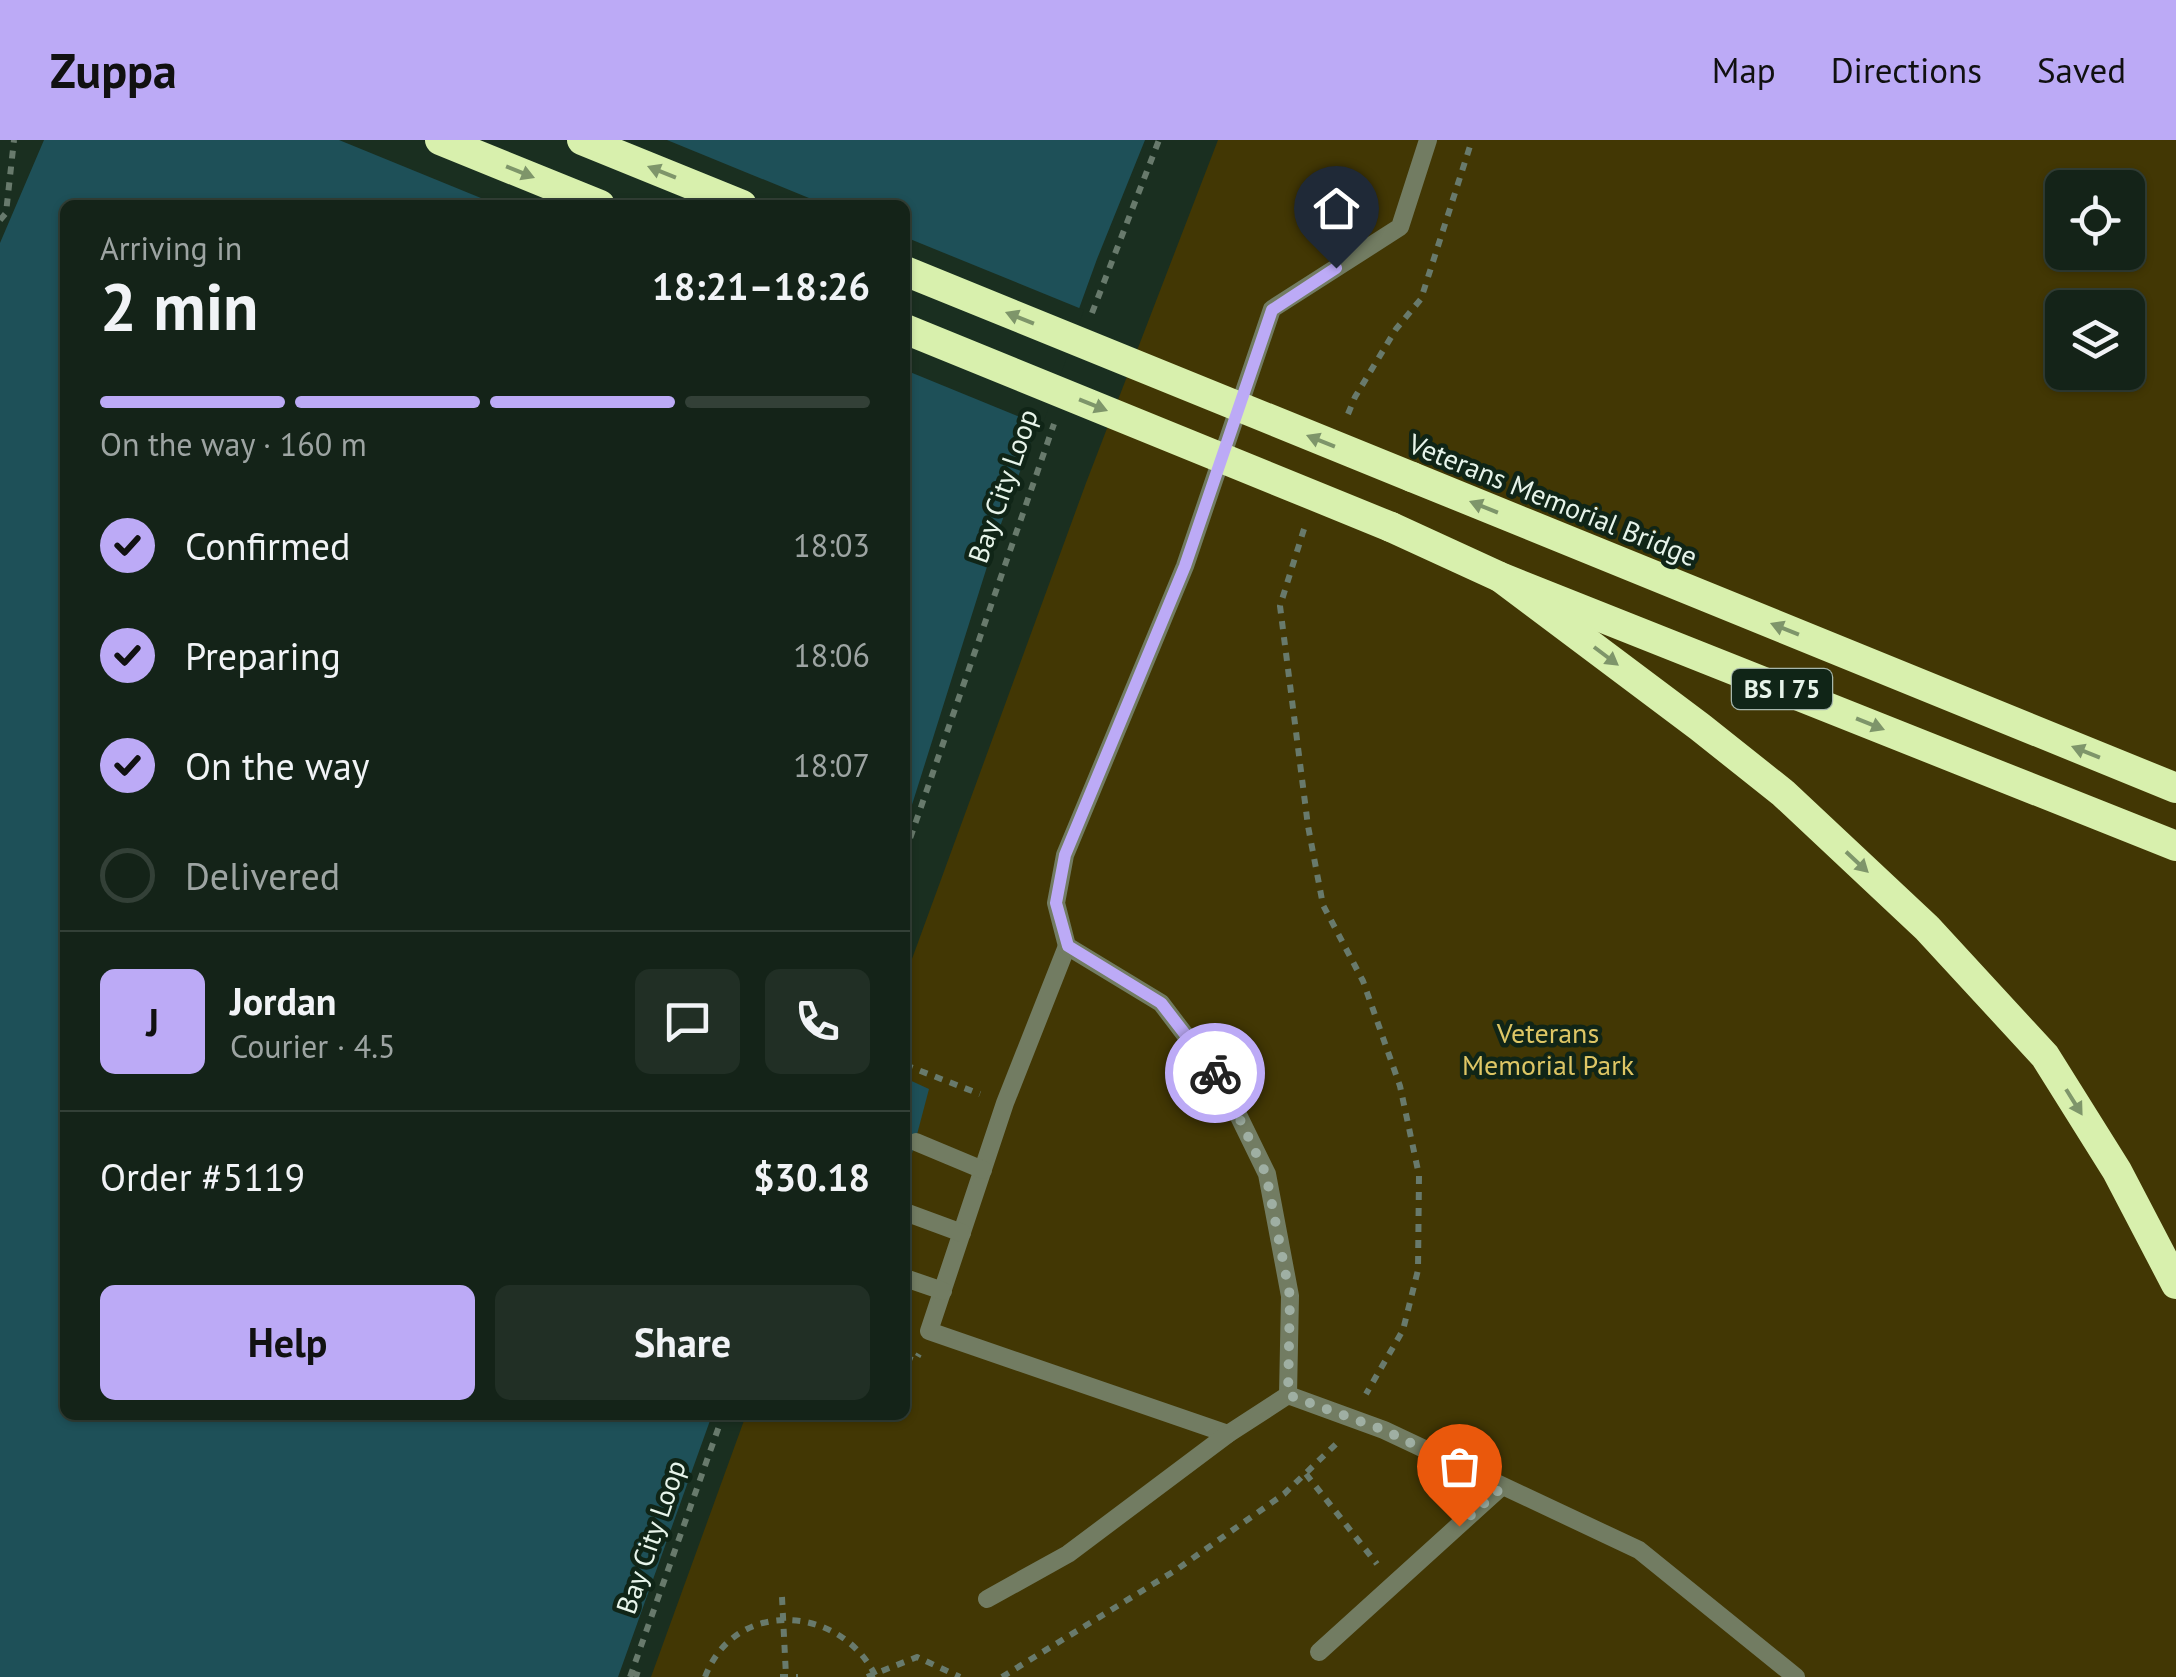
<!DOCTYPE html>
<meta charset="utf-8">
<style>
:root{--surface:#142318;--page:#212f25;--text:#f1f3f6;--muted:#9da4a2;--line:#334037;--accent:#bcaaf6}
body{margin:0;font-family:"PT Sans",sans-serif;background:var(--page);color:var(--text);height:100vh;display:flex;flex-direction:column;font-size:38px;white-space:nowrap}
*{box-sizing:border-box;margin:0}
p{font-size:32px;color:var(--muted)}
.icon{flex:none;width:55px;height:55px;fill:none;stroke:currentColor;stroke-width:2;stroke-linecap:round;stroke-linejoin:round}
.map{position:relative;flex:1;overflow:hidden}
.details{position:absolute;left:60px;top:60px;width:850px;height:1220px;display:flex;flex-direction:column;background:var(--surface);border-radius:15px;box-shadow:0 2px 8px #0004,0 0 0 2px var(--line)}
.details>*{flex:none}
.tools{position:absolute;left:2045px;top:30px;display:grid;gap:20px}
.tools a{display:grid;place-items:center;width:100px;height:100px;border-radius:15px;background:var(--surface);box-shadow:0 2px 8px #0004,0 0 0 2px var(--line);font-size:50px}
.pin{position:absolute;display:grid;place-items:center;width:85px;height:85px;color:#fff;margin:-102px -42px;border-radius:50% 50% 50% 0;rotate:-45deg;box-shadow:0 0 10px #0007}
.pin .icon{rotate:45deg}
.courier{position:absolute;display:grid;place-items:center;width:100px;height:100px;margin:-50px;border:8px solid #bcaaf6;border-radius:50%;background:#fff;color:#222;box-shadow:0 2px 12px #0007}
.overview em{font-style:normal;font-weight:600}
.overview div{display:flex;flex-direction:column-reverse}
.overview{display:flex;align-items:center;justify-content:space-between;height:170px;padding:0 40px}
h1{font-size:65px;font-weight:600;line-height:75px}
.bar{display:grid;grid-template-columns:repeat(4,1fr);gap:15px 10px;align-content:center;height:120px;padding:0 40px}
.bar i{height:12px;border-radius:8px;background:var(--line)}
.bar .selected{background:var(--accent)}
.bar p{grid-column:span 4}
.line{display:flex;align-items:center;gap:25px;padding:0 40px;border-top:2px solid var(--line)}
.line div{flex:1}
.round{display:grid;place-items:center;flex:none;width:105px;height:105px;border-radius:15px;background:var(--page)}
ol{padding:0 40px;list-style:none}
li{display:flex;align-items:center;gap:30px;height:110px}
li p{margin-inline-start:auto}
li .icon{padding:10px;border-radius:50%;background:var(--accent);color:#111;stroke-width:4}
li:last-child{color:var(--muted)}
li i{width:55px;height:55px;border:5px solid var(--line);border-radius:50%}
.primary-button{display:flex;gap:20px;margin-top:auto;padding:20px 40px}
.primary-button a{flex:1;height:115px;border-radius:15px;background:var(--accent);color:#111;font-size:40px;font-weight:600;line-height:115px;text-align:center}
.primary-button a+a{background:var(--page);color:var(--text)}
header{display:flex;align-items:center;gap:60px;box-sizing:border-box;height:140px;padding:0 50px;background:var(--accent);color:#111}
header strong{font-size:48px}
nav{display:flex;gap:55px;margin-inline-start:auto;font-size:35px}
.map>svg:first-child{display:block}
.green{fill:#423704;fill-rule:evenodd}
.water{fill:#1e5058}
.pier{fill:#1a2f20}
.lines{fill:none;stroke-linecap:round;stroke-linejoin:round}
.path{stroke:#687a6c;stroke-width:6;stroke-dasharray:8 8;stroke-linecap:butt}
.lane{stroke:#727c62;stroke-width:18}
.highway{stroke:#d8f0ad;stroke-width:30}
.highway-bridge{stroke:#d8f0ad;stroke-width:30}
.oneway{fill:#7e956a}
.done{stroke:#9fafa3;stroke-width:10;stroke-dasharray:0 18}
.route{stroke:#bcaaf6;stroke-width:12}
.labels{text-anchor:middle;stroke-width:9;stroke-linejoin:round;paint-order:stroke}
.shield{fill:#102517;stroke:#a6b6ab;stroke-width:2.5}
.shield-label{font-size:25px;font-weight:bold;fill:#e7f4ea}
.street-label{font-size:28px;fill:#e7f4ea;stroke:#102517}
.park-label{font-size:28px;fill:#dec665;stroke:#102517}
</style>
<header>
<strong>Zuppa</strong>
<nav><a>Map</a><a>Directions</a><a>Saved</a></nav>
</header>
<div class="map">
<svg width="2176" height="1537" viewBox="0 0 2176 1537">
<rect width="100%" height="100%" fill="#1a2f20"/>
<!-- green -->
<path class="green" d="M1218 0H2176V1537H651L746 1275H905V838L1086 343ZM2062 48H2128V112H2062ZM2062 168H2128V232H2062Z"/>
<!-- water -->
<g class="water">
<path d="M44 0H1145L1097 119 997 395 905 687V65H65V1275H712L618 1537H0V103Z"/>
<path d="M905 938 929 949 905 1040Z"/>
</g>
<!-- pier -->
<g class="pier">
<path d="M339 0H667L826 65H498Z"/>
<path d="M905 97 1084 170 1042 286 905 230Z"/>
</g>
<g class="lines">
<!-- path -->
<g class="path">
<path d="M0 80 6 73 14 0"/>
<path d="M1092 173 1159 0"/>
<path d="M1348 274 1355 257 1396 189 1421 159 1472 0"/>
<path d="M1304 389 1280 466 1308 686 1323 765 1363 841 1400 946 1419 1035 1418 1130 1403 1190 1366 1254"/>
<path d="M905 713 1054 284"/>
<path d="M905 925 980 954"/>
<path d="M905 1217 915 1221 919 1214"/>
<path d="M1306 1334 1377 1424"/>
<path d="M782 1457 786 1536"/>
<path d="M632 1533 645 1537"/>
<path d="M630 1537 723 1275"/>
<path d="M705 1537C735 1457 842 1465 876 1537"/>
<path d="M780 1537H798"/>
<path d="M867 1537 917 1517 960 1537"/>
<path d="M1002 1537 1176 1430 1284 1354 1336 1304"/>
</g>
<!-- lane -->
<g class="lane">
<path d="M1067 806 1005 963 929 1191 1228 1294"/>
<path d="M916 1002 983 1030"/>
<path d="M905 1072 962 1093"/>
<path d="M905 1138 943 1151"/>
<path d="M1288 1255 1290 1156 1267 1034 1224 946 1161 863 1067 806 1056 763 1065 715 1185 426 1272 169 1400 87 1428 0"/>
<path d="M987 1459 1068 1414 1228 1294 1288 1255 1384 1290 1639 1410 1796 1537"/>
<path d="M1319 1512 1501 1347"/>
</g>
<!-- highway -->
<g class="highway">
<path d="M440 0 600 65"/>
<path d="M582 0 742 65"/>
<path d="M1412 337 2176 648"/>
<path d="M1391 387 1500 437 2176 706"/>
<path d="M1500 437 1700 587 1783 653 1927 788 2045 916 2117 1031 2176 1144"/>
</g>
<!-- highway-bridge -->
<g class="highway-bridge">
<path d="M905 131 1412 337"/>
<path d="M905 189 1391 387"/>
</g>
</g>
<!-- one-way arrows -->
<defs><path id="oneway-solid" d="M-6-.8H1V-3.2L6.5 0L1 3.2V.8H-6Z" transform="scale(2.5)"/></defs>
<g class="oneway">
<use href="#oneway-solid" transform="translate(520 32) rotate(22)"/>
<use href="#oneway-solid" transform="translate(662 32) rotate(-158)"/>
<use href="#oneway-solid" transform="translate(1020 178) rotate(-158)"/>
<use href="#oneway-solid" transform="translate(1093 265) rotate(22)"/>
<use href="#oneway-solid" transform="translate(1321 301) rotate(-158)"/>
<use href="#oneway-solid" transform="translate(1484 367) rotate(-158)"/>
<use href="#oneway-solid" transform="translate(1785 489) rotate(-158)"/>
<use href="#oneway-solid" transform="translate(1606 516) rotate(37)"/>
<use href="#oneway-solid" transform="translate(1870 584) rotate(22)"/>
<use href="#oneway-solid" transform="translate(2086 612) rotate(-158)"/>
<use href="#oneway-solid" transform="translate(1857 722) rotate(43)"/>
<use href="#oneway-solid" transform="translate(2074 962) rotate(58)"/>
</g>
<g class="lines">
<!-- done -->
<path class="done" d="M1215 933 1224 946 1266 1034 1290 1156 1288 1255 1384 1290 1502 1347 1459 1386"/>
<!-- route -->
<path class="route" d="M1215 933 1161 863 1068 806 1056 763 1065 715 1185 426 1272 170 1336 128"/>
</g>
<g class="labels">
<!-- shield labels -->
<rect class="shield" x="1732" y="529" width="100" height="40" rx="8"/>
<g class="shield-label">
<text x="1782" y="558">BS I 75</text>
</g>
<!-- street labels -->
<g class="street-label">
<text transform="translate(1003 346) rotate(-71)" y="10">Bay City Loop</text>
<text transform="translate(1553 360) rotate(22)" y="10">Veterans Memorial Bridge</text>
<text transform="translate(651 1397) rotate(-71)" y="10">Bay City Loop</text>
</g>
<!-- park labels -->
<g class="park-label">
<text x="1548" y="903">Veterans<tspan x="1548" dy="32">Memorial Park</tspan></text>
</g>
</g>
</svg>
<div class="tools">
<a><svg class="icon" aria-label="locate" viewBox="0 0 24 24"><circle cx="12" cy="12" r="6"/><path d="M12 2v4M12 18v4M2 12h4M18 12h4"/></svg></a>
<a><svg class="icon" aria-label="layers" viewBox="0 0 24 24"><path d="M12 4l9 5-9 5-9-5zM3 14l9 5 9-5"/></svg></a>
</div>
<div class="pin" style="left:1459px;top:1386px;background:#ea580c"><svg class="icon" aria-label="bag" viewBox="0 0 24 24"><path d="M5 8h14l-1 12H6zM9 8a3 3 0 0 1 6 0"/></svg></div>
<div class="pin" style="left:1336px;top:128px;background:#1f2937"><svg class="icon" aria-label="home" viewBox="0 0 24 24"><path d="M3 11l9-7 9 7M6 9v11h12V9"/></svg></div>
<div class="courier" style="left:1215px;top:933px"><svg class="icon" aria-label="bike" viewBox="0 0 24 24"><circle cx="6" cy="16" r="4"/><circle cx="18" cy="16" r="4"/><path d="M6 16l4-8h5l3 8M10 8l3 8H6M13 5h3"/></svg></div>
<section class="details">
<div class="overview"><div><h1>2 min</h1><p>Arriving in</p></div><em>18:21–18:26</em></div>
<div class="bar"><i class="selected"></i><i class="selected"></i><i class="selected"></i><i></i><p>On the way · 160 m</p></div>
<ol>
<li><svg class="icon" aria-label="check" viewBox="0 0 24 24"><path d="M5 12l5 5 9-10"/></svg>Confirmed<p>18:03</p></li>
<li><svg class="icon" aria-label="check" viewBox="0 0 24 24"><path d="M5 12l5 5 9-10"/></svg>Preparing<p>18:06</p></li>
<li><svg class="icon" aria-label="check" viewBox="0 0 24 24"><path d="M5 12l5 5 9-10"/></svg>On the way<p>18:07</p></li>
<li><i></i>Delivered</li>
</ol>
<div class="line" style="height:180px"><b class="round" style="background:var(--accent);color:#111">J</b><div><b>Jordan</b><p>Courier · 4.5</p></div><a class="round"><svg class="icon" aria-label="chat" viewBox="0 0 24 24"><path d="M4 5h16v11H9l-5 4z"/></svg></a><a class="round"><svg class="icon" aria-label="phone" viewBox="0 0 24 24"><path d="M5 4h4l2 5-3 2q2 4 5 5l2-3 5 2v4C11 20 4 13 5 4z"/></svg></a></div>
<div class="line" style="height:130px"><div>Order #5119</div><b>$30.18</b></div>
<div class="primary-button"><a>Help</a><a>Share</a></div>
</section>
</div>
